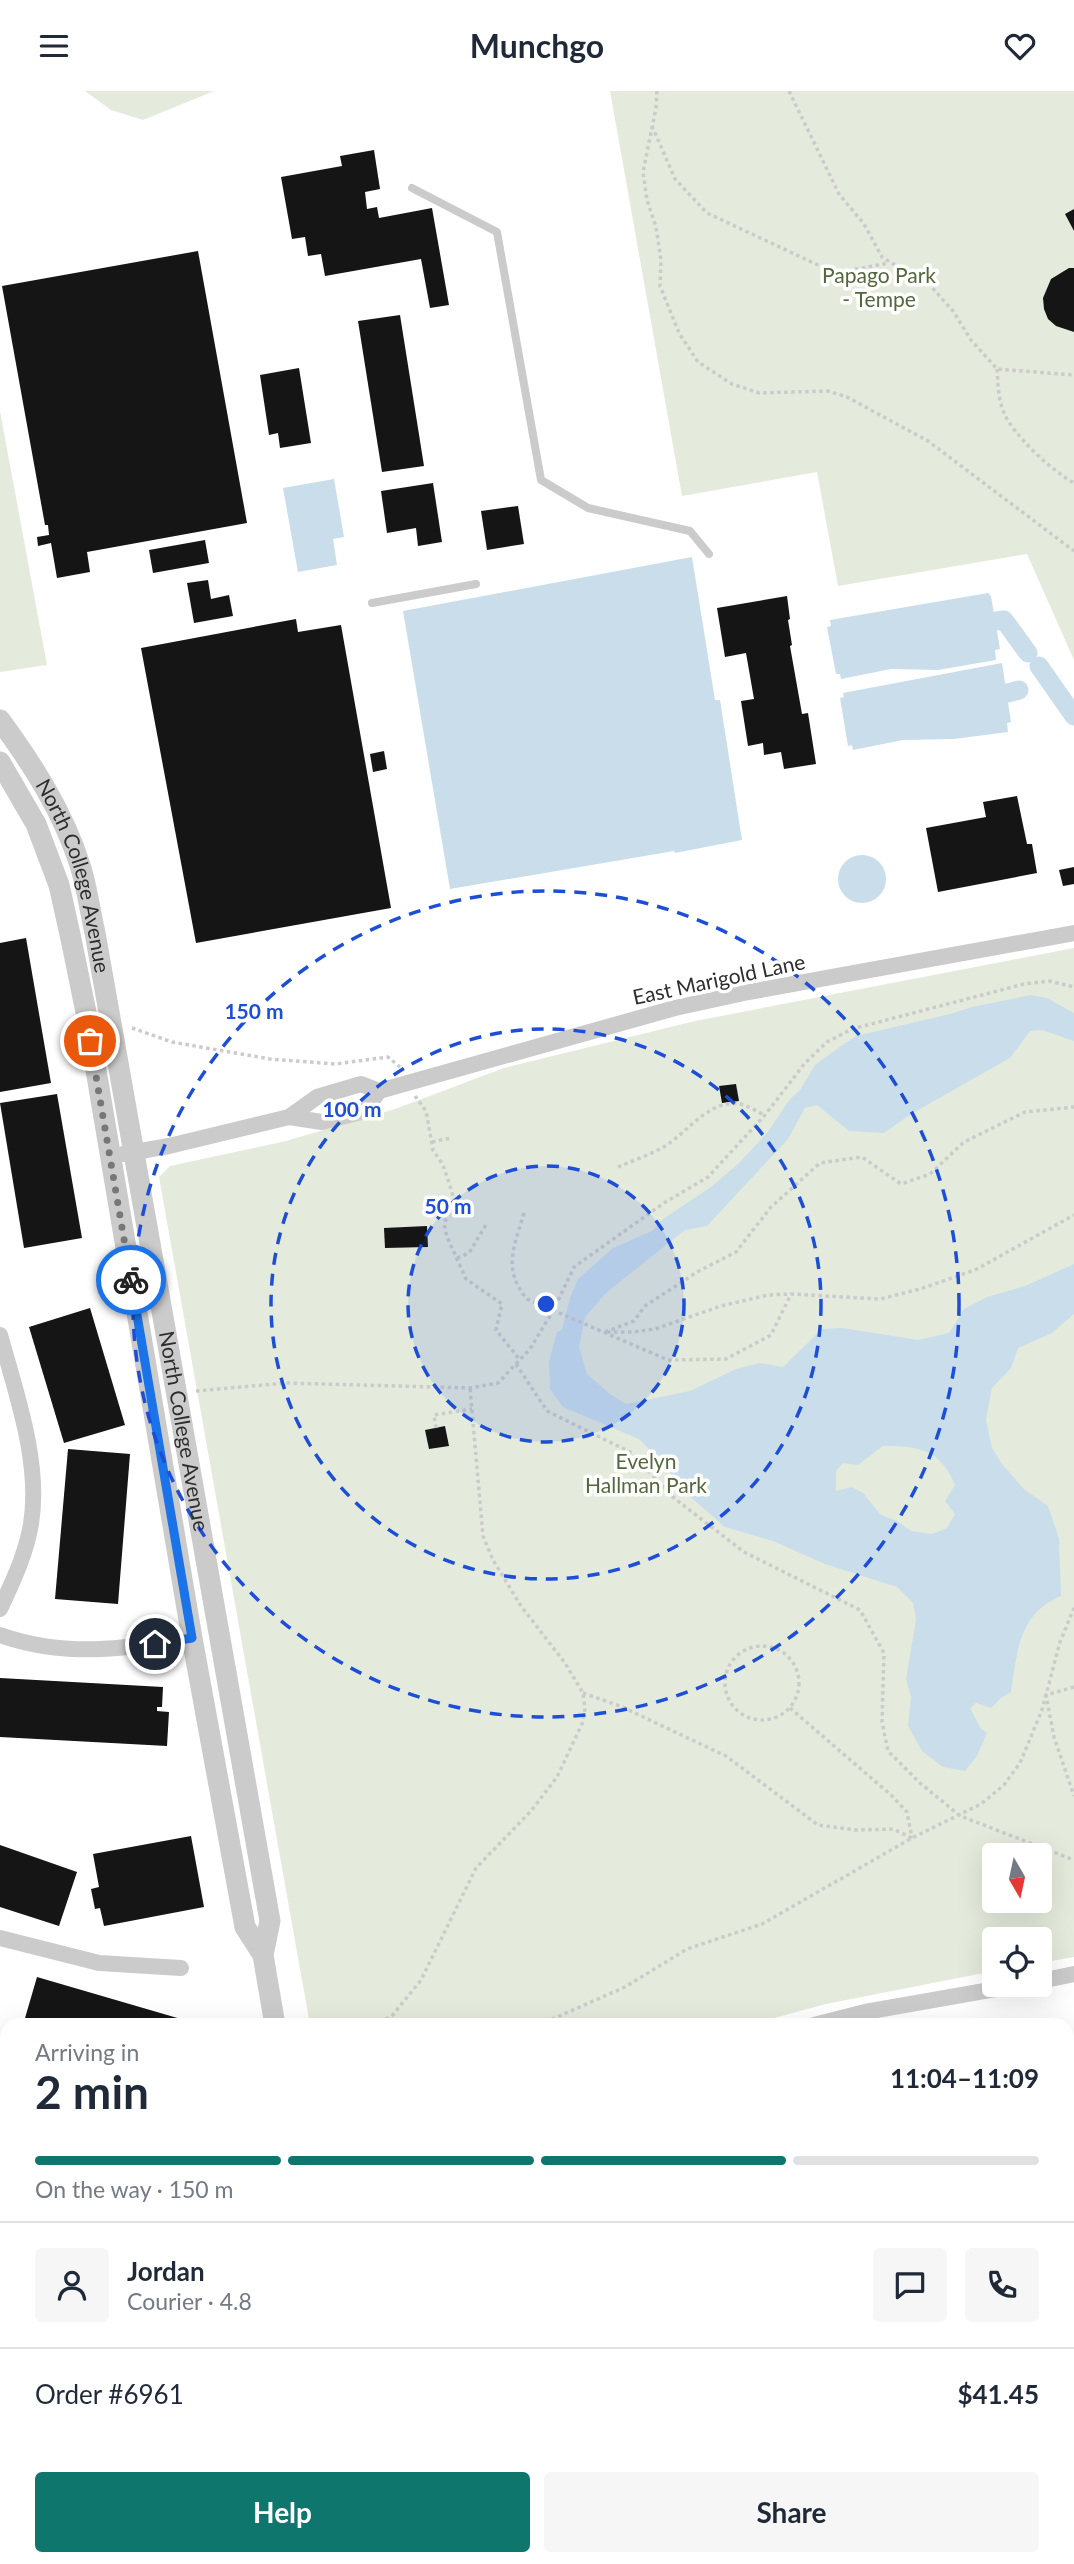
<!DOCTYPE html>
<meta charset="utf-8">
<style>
:root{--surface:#fff;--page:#f6f6f7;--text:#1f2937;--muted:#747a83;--line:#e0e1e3;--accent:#0f766e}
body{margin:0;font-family:Lato,sans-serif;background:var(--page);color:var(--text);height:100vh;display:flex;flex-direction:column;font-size:26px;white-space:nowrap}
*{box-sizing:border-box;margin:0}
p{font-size:23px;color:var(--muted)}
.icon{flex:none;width:38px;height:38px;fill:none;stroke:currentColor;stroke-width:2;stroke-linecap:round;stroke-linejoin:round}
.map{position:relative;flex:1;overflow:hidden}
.panel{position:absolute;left:0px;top:1927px;width:1074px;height:548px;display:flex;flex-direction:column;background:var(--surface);border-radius:21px 21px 0 0;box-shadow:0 7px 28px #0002}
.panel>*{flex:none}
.needle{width:46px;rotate:171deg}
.controls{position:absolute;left:982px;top:1752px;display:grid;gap:14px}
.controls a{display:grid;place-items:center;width:70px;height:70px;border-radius:7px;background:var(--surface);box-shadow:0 7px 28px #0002;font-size:35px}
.pin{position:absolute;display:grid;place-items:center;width:60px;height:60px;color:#fff;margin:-30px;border:4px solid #fff;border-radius:50%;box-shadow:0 2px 7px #0007}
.courier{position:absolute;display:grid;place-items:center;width:70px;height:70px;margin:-35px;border:5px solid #1a73e8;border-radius:50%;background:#fff;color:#222;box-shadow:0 2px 9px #0007}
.overview em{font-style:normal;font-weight:700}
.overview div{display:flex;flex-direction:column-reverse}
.overview{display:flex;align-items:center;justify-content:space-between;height:119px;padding:0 35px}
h1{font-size:46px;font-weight:700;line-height:52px}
.bar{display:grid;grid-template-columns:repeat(4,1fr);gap:10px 7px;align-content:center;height:84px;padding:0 35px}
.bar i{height:9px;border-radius:5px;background:var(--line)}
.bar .selected{background:var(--accent)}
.bar p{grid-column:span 4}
.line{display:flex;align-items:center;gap:18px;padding:0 35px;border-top:2px solid var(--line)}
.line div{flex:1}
.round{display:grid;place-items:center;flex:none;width:74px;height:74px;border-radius:7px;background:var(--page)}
.primary-button{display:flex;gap:14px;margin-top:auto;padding:14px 35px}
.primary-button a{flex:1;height:80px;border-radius:7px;background:var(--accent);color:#fff;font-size:28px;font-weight:700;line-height:80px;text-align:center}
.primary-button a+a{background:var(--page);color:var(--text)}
header{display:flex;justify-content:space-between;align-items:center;height:91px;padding:0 35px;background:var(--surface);font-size:32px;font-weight:700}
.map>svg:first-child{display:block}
.green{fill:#e4ebdc;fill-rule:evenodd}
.water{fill:#c9deea;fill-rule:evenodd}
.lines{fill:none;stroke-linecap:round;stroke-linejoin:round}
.canal{stroke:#c9deea;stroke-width:19}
.building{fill:#151515}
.path{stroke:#cbcbcb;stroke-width:3.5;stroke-dasharray:3.5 3.5;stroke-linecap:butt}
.service{stroke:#cbcbcb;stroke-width:8}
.minor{stroke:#cbcbcb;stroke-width:16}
.tertiary{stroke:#cbcbcb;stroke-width:21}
.done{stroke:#777;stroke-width:7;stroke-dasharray:0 12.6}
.route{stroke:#1a73e8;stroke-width:9}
.ring{fill:none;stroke:#1d4ed8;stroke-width:3.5;stroke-dasharray:12 9}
.labels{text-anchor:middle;stroke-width:7;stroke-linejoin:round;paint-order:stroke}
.park-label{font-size:21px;fill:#53673d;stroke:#fff}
.street-label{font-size:21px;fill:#2e2e2e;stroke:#fff}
.centre{fill:#1d4ed8;stroke:#fff;stroke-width:3.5}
.ring-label{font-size:21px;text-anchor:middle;font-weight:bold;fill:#1d4ed8;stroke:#fff;stroke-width:7;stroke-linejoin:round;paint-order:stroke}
</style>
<header><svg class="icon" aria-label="menu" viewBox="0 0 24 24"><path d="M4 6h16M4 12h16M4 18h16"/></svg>Munchgo<svg class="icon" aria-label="heart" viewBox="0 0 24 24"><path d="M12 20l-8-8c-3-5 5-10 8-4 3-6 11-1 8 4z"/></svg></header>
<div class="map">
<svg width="1074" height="2473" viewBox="0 0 1074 2473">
<rect width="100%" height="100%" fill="#fff"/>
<!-- green -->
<g class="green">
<path d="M85 0H214L143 29 111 19Z"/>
<path d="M610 0H1074V569L1027 463 838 495 817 381 682 405Z"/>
<path d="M0 320 47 574 0 581Z"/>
<path d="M1074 857V1866L1040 1872V1848H994V1880L826 1913 748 1934H310L159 1086 170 1075 286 1050 395 1018 504 977 695 930ZM994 1764H1040V1810H994Z"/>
</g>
<!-- water -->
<g class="water">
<path d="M334 388 344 446 333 448 337 474 298 481 283 397Z"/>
<path d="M692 466 715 609H720L742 749 675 762 674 760 450 798 403 520Z"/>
<path d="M988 502 991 505 1000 558 995 559 996 569 938 579 891 578 841 588 840 583H836L827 536 831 535 830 529Z"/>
<path d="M1002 572 1011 631 1007 632 1008 641 954 648 903 649 853 659 852 654 848 655 840 607 844 606 843 602Z"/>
<circle cx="862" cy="788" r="24"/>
<path d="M1031 904 1047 907 1074 922V950L1042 939 1030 940 1010 967 911 1023 884 1042 849 1040 817 1014 805 1017 788 1048 707 1135 685 1139 607 1201 585 1226 579 1256 587 1283 610 1303 626 1313 690 1300 736 1278 760 1272 783 1276 822 1238 843 1237 918 1249 949 1242 964 1218 987 1206 1025 1195 1074 1173V1223L1052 1242 1018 1257 1011 1277 992 1297 986 1329 992 1357 1002 1373 1024 1398 1048 1415 1059 1447 1061 1505C1019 1522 1017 1561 1011 1601L1001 1607 991 1617 976 1612 970 1617 981 1638 987 1642 977 1665 965 1680 943 1676 922 1660 908 1635 911 1606 906 1588 916 1528 913 1512 897 1496 825 1473 773 1450 725 1436 687 1403 660 1369 639 1348 563 1316 550 1298 549 1271 557 1241 562 1239 570 1207 578 1188 613 1157 652 1140 663 1128 711 1096 739 1072 767 1042 790 1008 800 999 815 974 841 955 856 945 950 923 972 916ZM883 1355C919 1355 940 1358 955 1394L945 1410 955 1423 947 1437 932 1443 911 1440 897 1430 881 1424 863 1402 852 1396 836 1400V1380L843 1372 858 1374Z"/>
</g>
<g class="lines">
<!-- canal -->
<g class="canal">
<path d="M996 530 1004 529 1028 562"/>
<path d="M1039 575 1074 625"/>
<path d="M1008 602 1019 599"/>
</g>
</g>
<!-- building -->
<g class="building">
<path d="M374 59 380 98 365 101 367 118 377 116 379 127 432 117 449 214 430 217 421 168 325 185 321 163 308 165 305 146 292 148 281 86 342 75 340 65Z"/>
<path d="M1074 118V140L1065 123Z"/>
<path d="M198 160 247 432 87 461 90 481 57 487 51 452 38 455 37 446 49 444 48 434H45L2 195Z"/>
<path d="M1069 177H1074V241L1056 235 1048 228 1044 218 1043 207 1051 188Z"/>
<path d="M400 224 424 375 382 381 358 230Z"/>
<path d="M299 277 311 352 280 357 278 342 269 344 260 284Z"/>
<path d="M433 392 442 451 418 455 416 437 387 442 381 400Z"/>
<path d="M518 415 524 453 487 459 481 420Z"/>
<path d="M205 449 209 472 153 482 149 459Z"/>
<path d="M208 489 211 508 229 504 233 525 194 532 187 492Z"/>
<path d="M787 505 790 528 788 529 792 554 790 555 802 623 808 622 816 673 784 678 781 661 764 664 763 652 748 655 741 610 754 608 746 562 725 566 717 517Z"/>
<path d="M296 528 298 541 341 534 391 817 196 852 141 557Z"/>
<path d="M384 660 387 678 373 681 370 663Z"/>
<path d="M1017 705 1027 753H1032L1037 782 938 801 926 737 986 726 983 711Z"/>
<path d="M1074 776V793L1063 795 1059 779Z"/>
<path d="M26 847 51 992 0 1001V852Z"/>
<path d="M736 993 739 1010 722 1012 719 995Z"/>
<path d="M57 1003 82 1147 24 1157 0 1012Z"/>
<path d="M427 1135 428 1156 385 1157 384 1137Z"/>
<path d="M90 1217 125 1334 64 1352 29 1236Z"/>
<path d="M445 1335 449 1355 429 1358 425 1339Z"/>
<path d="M68 1358 130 1363 118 1513 55 1508Z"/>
<path d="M0 1587 163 1596 162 1616H157V1620L169 1621 167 1655 0 1646Z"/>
<path d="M191 1745 204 1816 104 1835 100 1817 95 1818 91 1798 99 1796 93 1763Z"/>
<path d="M0 1754 77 1781 59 1835 0 1816Z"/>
<path d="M37 1886 198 1933V1934H23Z"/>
<path d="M6 2009 7 2033 0 2034V2010Z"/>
<path d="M1068 2090 1074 2107V2147L1068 2149Z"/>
<path d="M5 2216 7 2234 0 2235V2217Z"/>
<path d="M7 2255V2272L0 2273V2256Z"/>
<path d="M4 2314 6 2325H2L3 2331H7L5 2346 4 2337 0 2338V2315Z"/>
<path d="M7 2358V2377L0 2378V2359Z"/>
<path d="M7 2432V2464L0 2465V2433Z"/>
<path d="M21 2468H39L40 2473H22Z"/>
<path d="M92 2468H134L135 2473H93Z"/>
<path d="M152 2468H170L171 2471 152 2473Z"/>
<path d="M189 2468H211V2471L189 2473Z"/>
<path d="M246 2468H264L265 2473H246Z"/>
<path d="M273 2468H308V2469L274 2473Z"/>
<path d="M466 2468H517V2473L466 2470Z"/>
<path d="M539 2468H592L590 2473H538Z"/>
<path d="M972 2468H1057L1046 2473H975Z"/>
</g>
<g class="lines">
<!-- path -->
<g class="path">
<path d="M657 0 656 17 643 81 647 109 656 136 661 169 660 195 679 242 698 271 732 293 759 302 828 300 847 306 928 350 1074 460"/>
<path d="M789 0 839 103 864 133 882 166 895 174 920 183 953 220 971 249 997 278 1074 284"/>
<path d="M652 35 675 88 707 122 835 182 889 172"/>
<path d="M997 278C998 293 998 308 1004 322 1014 345 1052 380 1074 392"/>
<path d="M132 937 172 951 270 968 335 973 388 966 400 976"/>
<path d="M415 1005 426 1020 433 1059 443 1074 451 1098 454 1109 444 1133 447 1146 466 1188 502 1213 496 1239 520 1269"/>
<path d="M432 1051 451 1047"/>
<path d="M618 1076C634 1069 653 1063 668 1053 689 1039 711 1008 739 1013 748 1014 757 1021 765 1024"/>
<path d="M524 1122C514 1156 502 1178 527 1208L668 1269 726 1268 771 1244 791 1203 880 1208 920 1198 975 1179 1074 1124"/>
<path d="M457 1167 469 1162 487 1132"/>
<path d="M605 1241 634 1230 645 1215 697 1181 736 1161 771 1116 820 1072 862 1066 901 1093 930 1083 964 1051 1025 1021 1074 1016"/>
<path d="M607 1241H634L655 1238 721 1215 768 1204 790 1203"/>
<path d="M516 1273 547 1320 632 1362 674 1407 744 1461 860 1519 884 1562 882 1631 888 1660 920 1692 959 1724 968 1728 1074 1769"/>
<path d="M196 1300 286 1292 470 1297 498 1292 530 1258 553 1220 574 1176 664 1112 708 1086 765 1024 805 972 827 951 852 938 1024 893 1049 890 1074 896"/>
<path d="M436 1337 434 1324 472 1318"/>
<circle cx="762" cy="1592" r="37"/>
<path d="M1074 1596 1046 1604 1054 1646 1074 1705"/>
<path d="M583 1602 620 1615 726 1665 818 1734 856 1739 893 1738 912 1747"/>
<path d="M790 1617 891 1704 907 1721 912 1747"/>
<path d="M373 1934 392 1925 421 1889 476 1777 531 1720 557 1686 582 1633 585 1618 583 1602 565 1572 521 1515 493 1469 483 1445 470 1297"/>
<path d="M539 1934 625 1896 687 1858 762 1833 912 1747 981 1713 1004 1694 1020 1672 1042 1619 1060 1551 1074 1517"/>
</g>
<!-- service -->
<g class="service">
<path d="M412 97 497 141 541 389 588 417 690 440 709 463"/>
<path d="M372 512 476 493"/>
<path d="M1068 2421 1074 2425"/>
</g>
<!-- minor -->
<g class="minor">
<path d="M289 1026 322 1031 361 1021 366 1019 379 1000 675 917 744 902 1074 842"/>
<path d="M123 1063 169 1055 289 1026 317 1006 361 993 379 1000"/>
<path d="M0 1244C16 1302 41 1372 31 1433 26 1463 13 1490 0 1518"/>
<path d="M0 1544C66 1567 124 1558 192 1547"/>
<path d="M0 1847 99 1872 181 1877"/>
<path d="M1040 1890 1074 1883"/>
<path d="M814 1934 865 1921 1019 1894"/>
<path d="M0 2292 7 2291"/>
<path d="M227 2468 228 2473"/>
</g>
<!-- tertiary -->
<g class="tertiary">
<path id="s1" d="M0 629C33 674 63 721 80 774 87 796 90 820 95 842L270 1830 263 1864"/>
<path d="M0 671 36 733 59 794 71 848 87 926 192 1547 245 1836 263 1864 275 1934"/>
<path d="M0 2098 7 2097"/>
<path d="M348 2468 349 2473"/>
</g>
</g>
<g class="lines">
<!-- done -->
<path class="done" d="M90 950 131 1189"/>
<!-- route -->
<path class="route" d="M131 1189 192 1547 155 1553"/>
</g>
<!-- distance rings -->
<circle cx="546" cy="1213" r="138" fill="#1d4ed8" fill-opacity=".12"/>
<g class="ring">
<circle cx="546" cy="1213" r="138"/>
<circle cx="546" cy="1213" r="275"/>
<circle cx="546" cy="1213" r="413"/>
</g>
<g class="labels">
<!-- park labels -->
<g class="park-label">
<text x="879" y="192">Papago Park<tspan x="879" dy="24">- Tempe</tspan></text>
<text x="646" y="1378">Evelyn<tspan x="646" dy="24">Hallman Park</tspan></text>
</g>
<!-- street labels -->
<g class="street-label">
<text dy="7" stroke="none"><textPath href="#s1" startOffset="175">North College Avenue</textPath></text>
<text transform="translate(719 889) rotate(-12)" y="7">East Marigold Lane</text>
<text dy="7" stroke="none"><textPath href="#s1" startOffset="742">North College Avenue</textPath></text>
</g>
</g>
<circle cx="546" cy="1213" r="10" class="centre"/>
<g class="ring-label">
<text x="254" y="928">150 m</text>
<text x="352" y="1026">100 m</text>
<text x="448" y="1123">50 m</text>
</g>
</svg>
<div class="controls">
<a><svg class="needle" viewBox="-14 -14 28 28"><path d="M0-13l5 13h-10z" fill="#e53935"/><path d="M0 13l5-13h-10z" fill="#747a83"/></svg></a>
<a><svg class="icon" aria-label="locate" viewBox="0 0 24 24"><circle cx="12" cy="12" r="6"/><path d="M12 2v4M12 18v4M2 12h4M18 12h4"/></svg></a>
</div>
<div class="pin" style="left:90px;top:950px;background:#ea580c"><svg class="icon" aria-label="bag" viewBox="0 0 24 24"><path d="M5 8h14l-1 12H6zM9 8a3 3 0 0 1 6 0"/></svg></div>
<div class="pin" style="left:155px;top:1553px;background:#1f2937"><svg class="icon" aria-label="home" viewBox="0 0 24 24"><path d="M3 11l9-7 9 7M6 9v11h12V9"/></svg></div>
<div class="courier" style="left:131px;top:1189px"><svg class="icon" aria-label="bike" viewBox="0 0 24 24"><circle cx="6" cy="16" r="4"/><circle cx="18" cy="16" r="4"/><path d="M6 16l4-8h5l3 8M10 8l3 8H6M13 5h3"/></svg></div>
<section class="panel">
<div class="overview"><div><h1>2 min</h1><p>Arriving in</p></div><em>11:04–11:09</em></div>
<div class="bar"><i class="selected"></i><i class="selected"></i><i class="selected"></i><i></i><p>On the way · 150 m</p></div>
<div class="line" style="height:126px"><a class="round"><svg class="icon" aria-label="person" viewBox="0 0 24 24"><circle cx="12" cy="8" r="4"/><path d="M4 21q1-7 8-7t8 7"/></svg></a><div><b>Jordan</b><p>Courier · 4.8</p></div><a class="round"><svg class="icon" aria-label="chat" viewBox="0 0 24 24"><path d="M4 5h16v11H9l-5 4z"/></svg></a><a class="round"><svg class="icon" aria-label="phone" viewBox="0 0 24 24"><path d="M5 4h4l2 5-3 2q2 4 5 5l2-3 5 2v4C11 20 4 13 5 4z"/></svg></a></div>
<div class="line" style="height:91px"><div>Order #6961</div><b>$41.45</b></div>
<div class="primary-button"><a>Help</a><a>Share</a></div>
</section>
</div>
